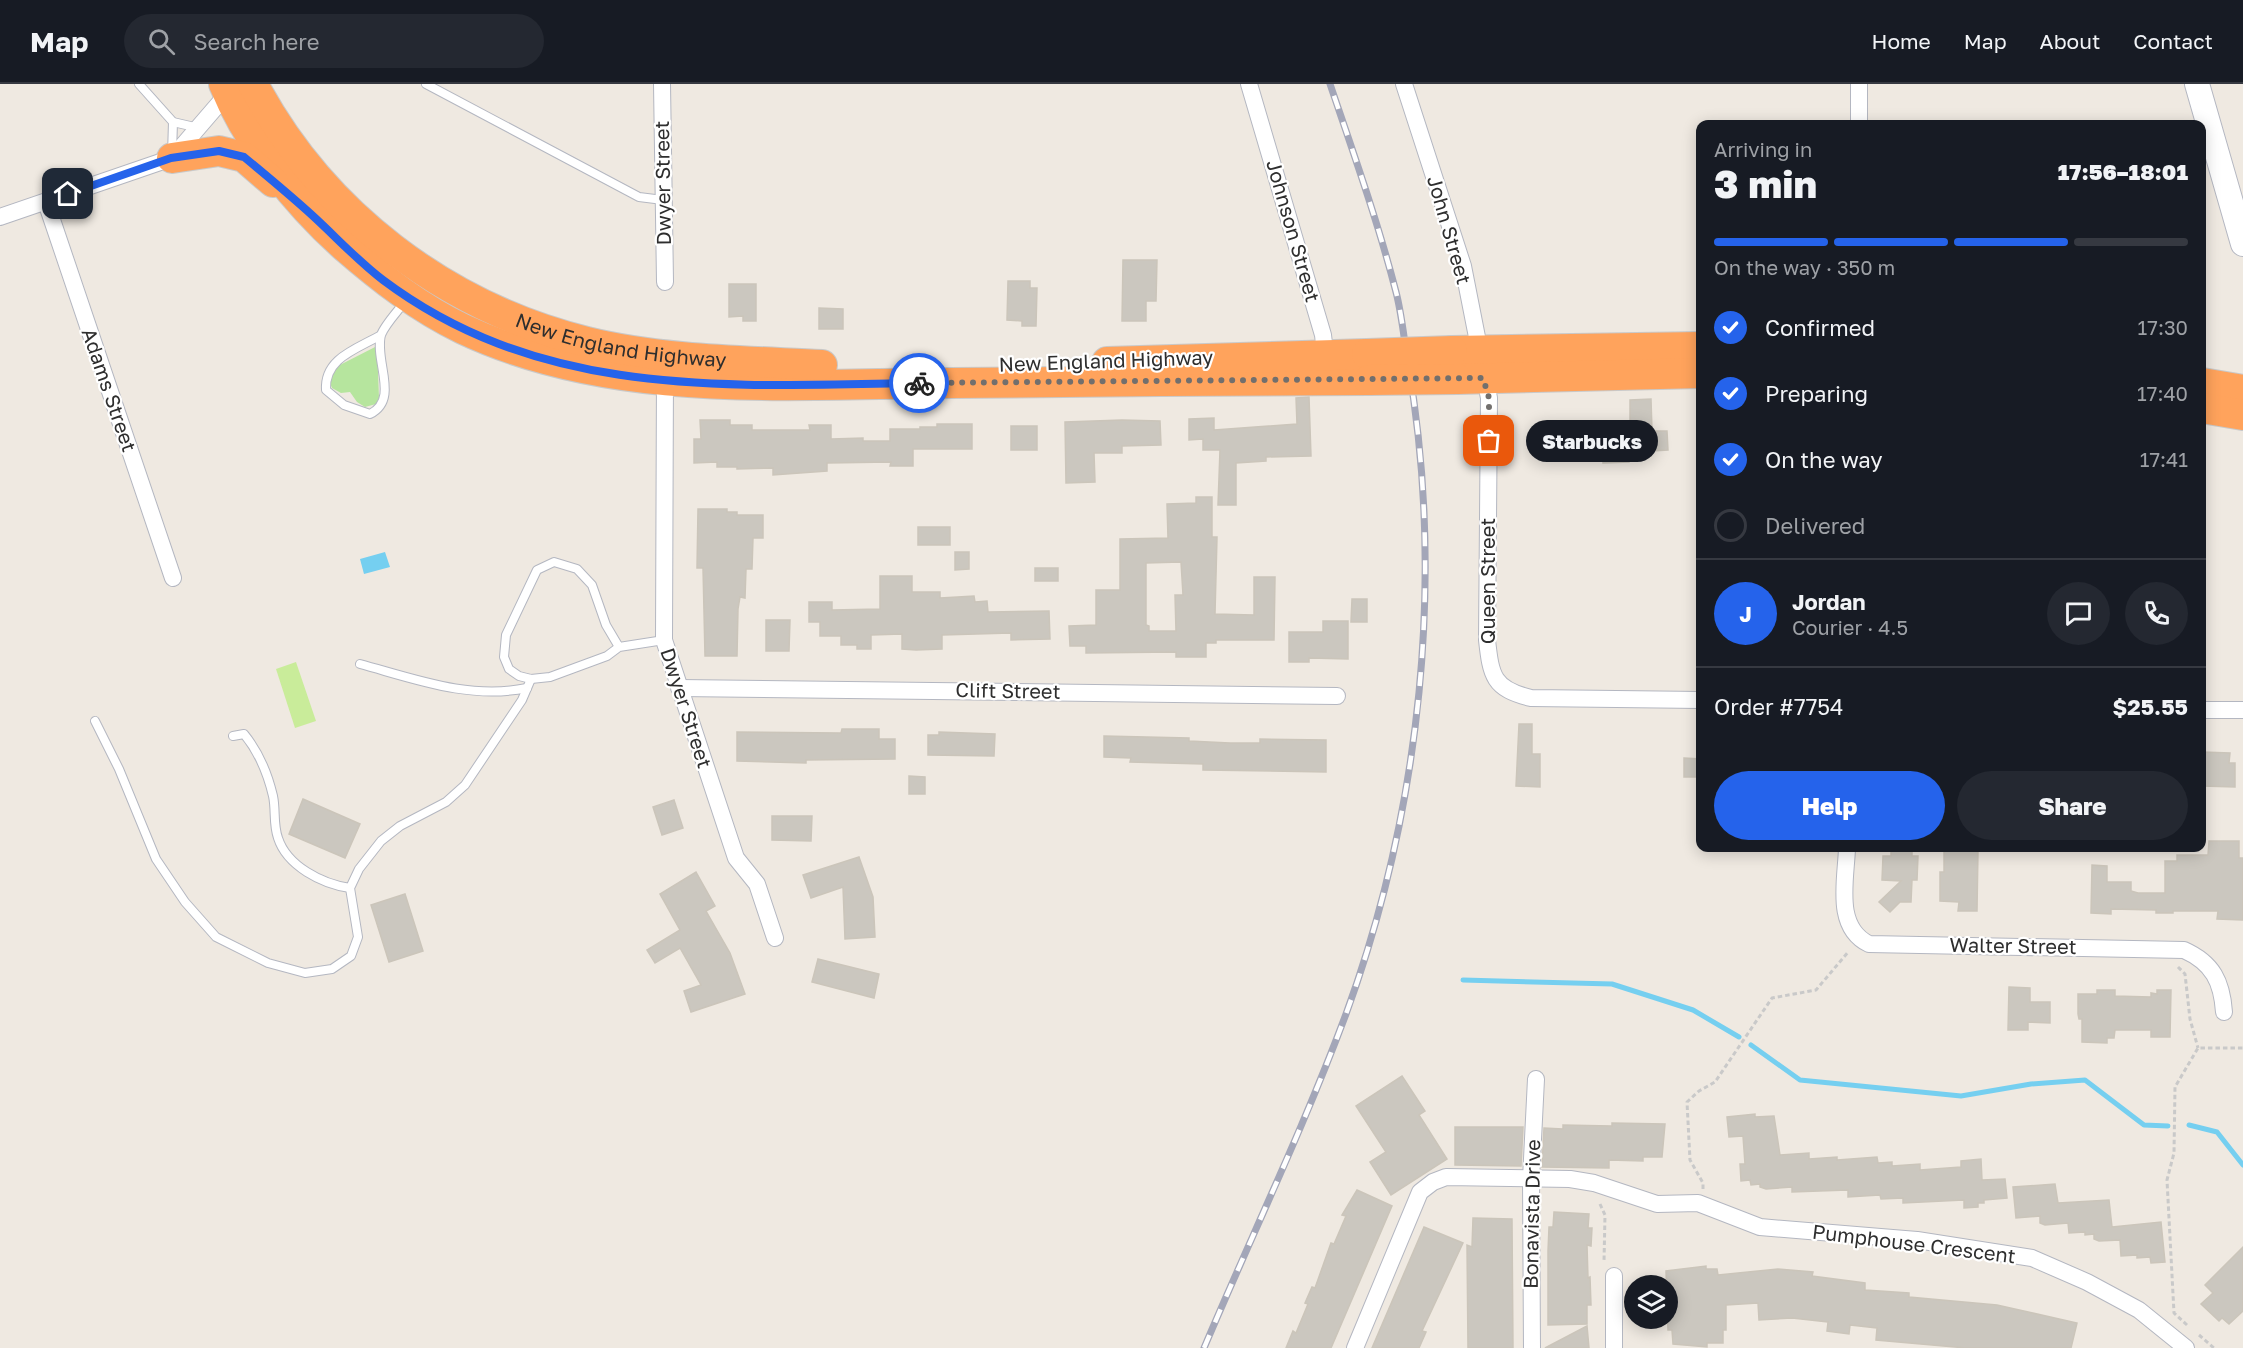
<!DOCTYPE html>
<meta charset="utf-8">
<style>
:root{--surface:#171b24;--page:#242831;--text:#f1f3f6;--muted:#9ea1a6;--line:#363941;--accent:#2563eb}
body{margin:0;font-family:"Golos Text",sans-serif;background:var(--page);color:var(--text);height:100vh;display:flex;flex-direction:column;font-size:22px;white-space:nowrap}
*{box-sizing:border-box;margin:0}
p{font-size:20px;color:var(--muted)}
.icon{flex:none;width:33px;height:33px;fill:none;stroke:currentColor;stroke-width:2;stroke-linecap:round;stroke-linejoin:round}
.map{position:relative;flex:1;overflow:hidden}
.drawer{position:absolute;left:1696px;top:36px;width:510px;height:732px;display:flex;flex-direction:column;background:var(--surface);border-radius:12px;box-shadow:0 3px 15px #0003}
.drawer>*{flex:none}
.controls{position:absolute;left:1624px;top:1191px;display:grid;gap:12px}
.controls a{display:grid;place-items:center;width:54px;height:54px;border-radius:50%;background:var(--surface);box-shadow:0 3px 15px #0003;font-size:30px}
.pin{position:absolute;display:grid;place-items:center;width:51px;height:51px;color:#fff;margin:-26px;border-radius:12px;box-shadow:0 3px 9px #0006}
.courier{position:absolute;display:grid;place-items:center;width:60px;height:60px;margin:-30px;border:4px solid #2563eb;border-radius:50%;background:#fff;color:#222;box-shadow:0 2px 8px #0007}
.bubble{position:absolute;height:42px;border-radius:21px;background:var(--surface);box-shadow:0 3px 15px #0003;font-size:20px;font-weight:800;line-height:42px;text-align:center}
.overview em{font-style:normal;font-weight:800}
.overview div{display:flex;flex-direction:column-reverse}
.overview{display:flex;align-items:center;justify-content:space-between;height:102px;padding:0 18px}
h1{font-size:39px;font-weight:800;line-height:45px}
.bar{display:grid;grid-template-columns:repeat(4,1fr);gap:9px 6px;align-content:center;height:72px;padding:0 18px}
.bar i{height:8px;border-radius:4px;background:var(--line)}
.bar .active{background:var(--accent)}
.bar p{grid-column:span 4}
.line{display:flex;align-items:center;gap:15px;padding:0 18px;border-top:2px solid var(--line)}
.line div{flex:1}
.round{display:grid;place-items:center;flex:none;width:63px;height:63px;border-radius:32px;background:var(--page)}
ol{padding:0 18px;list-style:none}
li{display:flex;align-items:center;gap:18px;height:66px}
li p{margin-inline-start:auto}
li .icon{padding:6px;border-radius:50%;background:var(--accent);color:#fff;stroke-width:4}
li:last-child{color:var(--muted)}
li i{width:33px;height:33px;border:3px solid var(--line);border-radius:50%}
.button{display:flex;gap:12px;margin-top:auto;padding:12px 18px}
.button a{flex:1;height:69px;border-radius:36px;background:var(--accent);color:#fff;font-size:24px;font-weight:800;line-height:69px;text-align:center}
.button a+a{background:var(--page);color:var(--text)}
header{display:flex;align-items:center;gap:36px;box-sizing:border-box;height:84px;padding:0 30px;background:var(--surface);border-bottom:2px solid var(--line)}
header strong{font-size:28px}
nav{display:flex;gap:33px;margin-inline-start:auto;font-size:21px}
.search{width:420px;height:54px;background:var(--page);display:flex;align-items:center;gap:15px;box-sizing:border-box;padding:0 21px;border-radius:33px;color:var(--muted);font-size:22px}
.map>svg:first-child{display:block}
.green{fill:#b6e59e}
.pitch{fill:#c9ec9a}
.water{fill:#75cff0}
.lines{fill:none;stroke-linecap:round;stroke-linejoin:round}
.stream{stroke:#75cff0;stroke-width:5}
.building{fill:#cbc7bf;stroke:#cbc5ba;stroke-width:1.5;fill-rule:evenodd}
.lane-casing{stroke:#b4b7c1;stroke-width:10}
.street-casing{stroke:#b4b7c1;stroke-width:18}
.secondary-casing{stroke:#b4b7c1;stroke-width:26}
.highway-casing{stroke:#c9c9c9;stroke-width:32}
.path{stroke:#c9c9c9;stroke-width:3;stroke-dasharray:4.5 3;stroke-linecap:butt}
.lane{stroke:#fff;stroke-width:8}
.street{stroke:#fff;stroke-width:16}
.secondary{stroke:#fff;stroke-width:24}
.highway{stroke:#ffa35c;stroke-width:30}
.rail-casing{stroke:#a3a6b8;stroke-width:7}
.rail{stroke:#fff;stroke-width:4.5;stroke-dasharray:14;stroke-linecap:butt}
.highway-bridge-casing{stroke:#c9c9c9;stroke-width:32;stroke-linecap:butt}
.highway-bridge{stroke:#ffa35c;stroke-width:30}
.done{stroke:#726f6d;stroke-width:6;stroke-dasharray:0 10.8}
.route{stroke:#2563eb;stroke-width:8}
.labels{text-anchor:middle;stroke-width:4.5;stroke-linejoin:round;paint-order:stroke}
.street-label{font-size:20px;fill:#2e2e2e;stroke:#fff}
</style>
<header>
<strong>Map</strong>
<div class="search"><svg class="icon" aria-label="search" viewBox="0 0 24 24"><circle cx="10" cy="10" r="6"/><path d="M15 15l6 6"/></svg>Search here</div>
<nav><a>Home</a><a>Map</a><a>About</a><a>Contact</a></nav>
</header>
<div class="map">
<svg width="2243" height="1264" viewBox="0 0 2243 1264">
<rect width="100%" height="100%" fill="#efe9e1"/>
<!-- green -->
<path class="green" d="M377 262 379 314 376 320 365 323 357 318 350 308 341 309 332 304 328 294 332 285Z"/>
<!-- pitch -->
<path class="pitch" d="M296 578 316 637 295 644 276 585Z"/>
<!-- water -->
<path class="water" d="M385 468 390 483 364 490 360 475Z"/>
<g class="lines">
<!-- stream -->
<g class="stream">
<path d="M1463 896 1612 900 1693 926 1739 953"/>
<path d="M1751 961 1800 996 1961 1012 2031 1000 2085 996 2144 1041 2168 1042"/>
<path d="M2189 1041 2217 1048 2243 1081"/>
</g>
</g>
<!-- building -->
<g class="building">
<path d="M1123 176H1157L1156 217H1146V237H1122Z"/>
<path d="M1008 197H1030V204H1037L1036 242H1022V237L1007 236Z"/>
<path d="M729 200H756V237H743V232L729 233Z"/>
<path d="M819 224 843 225V245H819Z"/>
<path d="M1309 313 1311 372 1266 373V377L1236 379V421H1218L1220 366H1203V355L1189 356V335L1214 334V346L1297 340 1296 314Z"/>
<path d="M1651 315 1652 347H1667L1668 366 1651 367V372L1629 373V378L1603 379 1602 349 1630 348V316Z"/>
<path d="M700 336H730V341H752V346H810L809 341H831V355L863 354V357H890V345H920V343H937V340H972V365H913V382H890L891 378 827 379V387L773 391V384L737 385V383H717V378L694 379V355H701Z"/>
<path d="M1122 336 1160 337 1161 361 1122 362V369H1094L1095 398 1066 399 1065 338Z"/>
<rect x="1011" y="342" width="26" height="24"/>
<path d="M1196 413H1212V453H1217L1215 530 1254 531V493H1275L1274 556H1216V559H1206V573H1176V568L1086 569V562H1070L1069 542 1096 541V506H1120V455L1168 454 1167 420 1196 419ZM1181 478 1183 511H1175L1176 547H1149V542L1146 541V479Z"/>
<path d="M698 425H727V428H737V431H763V454H753L752 485H746L745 514 740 513 738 525 737 572H705L703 484H697Z"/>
<rect x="918" y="443" width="32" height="18"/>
<path d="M955 468H969V485L955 486Z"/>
<rect x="1035" y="484" width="23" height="13"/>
<path d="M880 492H912V508H940V514L974 512 975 518 987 517 988 528 1049 527 1050 555 1011 556V549L942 551V565L916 566 902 565V550L871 551V565H857V561H841V552H820V538H809V518H832V526L880 525Z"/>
<path d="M1352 515H1367V538H1351Z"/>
<path d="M766 536H790L789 567H766Z"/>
<path d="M1323 537H1348V575L1309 574V578H1289V548H1323Z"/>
<path d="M1519 640H1532V670H1540V703L1516 702Z"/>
<path d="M842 645H879V655H895V675L806 676V679L737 677V648L841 649Z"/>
<path d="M939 648 995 650 994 672 928 671V651H939Z"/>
<path d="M1104 652 1189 654V657L1230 659H1260V655L1326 656V688L1203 686V680L1130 678 1131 674 1104 673Z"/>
<path d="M2202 668 2230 669 2229 679H2235V703L2202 702Z"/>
<path d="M1684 674 1701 675V693H1684Z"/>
<path d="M909 692 925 693V710H909Z"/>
<path d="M303 715 360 740 345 774 289 750Z"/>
<path d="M674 716 683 744 662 751 653 723Z"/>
<path d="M772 732H812L811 757 772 756Z"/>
<path d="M2209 757H2239V774H2243V836L2217 835 2218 827H2173V829H2156V826L2111 825V830L2091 829 2092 781 2107 782V798H2131V807L2138 809H2165V777H2177V771H2208Z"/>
<path d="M1891 764H1912V772H1918L1917 796H1912L1911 818H1900L1890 828 1879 818 1901 797 1882 796 1883 772H1891Z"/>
<path d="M1944 766H1978L1977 827H1958L1959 818 1940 817V788H1944Z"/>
<path d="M859 773 873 813 875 853 845 855 843 803 811 814 803 791Z"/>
<path d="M696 788 715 822 706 827 730 869 745 910 691 928 684 907 701 901 680 864 655 879 647 866 680 846 660 810Z"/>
<path d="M405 810 423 867 389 878 371 821Z"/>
<path d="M818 875 879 890 874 914 812 898Z"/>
<path d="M2009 903 2030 904V918H2050V939L2028 938V946H2008Z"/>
<path d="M2097 906H2115V912L2151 913V909L2157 910V906H2171L2170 953H2151V946H2115L2114 954H2107V959L2082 958V935H2079L2078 930V910H2097Z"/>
<path d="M1402 992 1425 1027 1419 1031 1447 1075 1391 1111 1370 1078 1386 1068 1356 1022Z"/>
<path d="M1755 1030V1033L1774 1032 1780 1071 1809 1069V1075L1837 1073V1076L1877 1073 1878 1079 1892 1078V1082L1920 1080V1086L1961 1083V1077L1981 1075 1982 1096 2005 1095 2007 1114 1984 1116V1119H1978V1123L1964 1124V1116L1903 1119V1114L1881 1115 1880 1111 1848 1113V1106L1792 1108V1103L1766 1105 1760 1103V1100L1751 1101 1750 1096 1741 1097 1740 1080H1745L1743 1052 1729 1053 1727 1033Z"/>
<path d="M1612 1039 1665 1040 1662 1073H1643V1077L1609 1076V1084L1542 1083 1544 1044 1563 1045V1041L1612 1042Z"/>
<path d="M1455 1043H1523L1521 1082 1455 1081Z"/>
<path d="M2055 1100 2058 1119 2109 1116 2112 1143 2161 1138 2165 1178 2151 1179 2150 1173 2137 1174V1171L2121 1172 2120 1156 2099 1157 2094 1155V1150L2085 1151V1148L2069 1149 2068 1139 2045 1141 2040 1139V1132L2016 1134 2013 1103Z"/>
<path d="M1357 1106 1392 1122 1331 1264H1286L1293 1247 1296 1249 1308 1220 1305 1219 1312 1203 1315 1204 1331 1159 1334 1160 1346 1132 1342 1131Z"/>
<path d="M1554 1128 1589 1130 1588 1144H1592L1591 1162 1587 1161 1588 1194 1590 1193 1591 1221H1587V1240L1548 1241V1167L1549 1143H1553Z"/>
<path d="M1473 1134 1512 1135 1513 1264H1468L1467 1161 1472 1163Z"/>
<path d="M1424 1143 1463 1159 1422 1247 1426 1248 1419 1264H1372Z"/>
<path d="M2243 1163V1227L2229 1240 2222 1234 2219 1237 2201 1220 2213 1209 2205 1201Z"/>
<path d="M1706 1182V1185H1717L1718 1191 1778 1185 1813 1188 1812 1192 1865 1199V1206L1909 1209V1213L1997 1221 2077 1239 2071 1264H1966L1876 1256 1877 1244 1850 1241 1849 1250 1827 1247 1828 1238 1792 1234 1759 1236 1758 1219 1726 1221V1246H1723V1259H1707V1263L1673 1260 1672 1246H1668L1666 1187Z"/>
<path d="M1587 1242 1589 1264H1545Z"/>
</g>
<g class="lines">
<!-- lane casing -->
<g class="lane-casing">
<g id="lane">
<path d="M139 0 173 38 199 44"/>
<path d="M426 0 639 113 663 116"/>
<path d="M172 70 173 38"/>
<path d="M381 251C357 265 324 274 326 306L344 321 370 330C400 315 374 277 381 251 385 240 399 226 406 216"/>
<path d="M619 563 606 541 592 501 577 485 554 478 537 486 506 551 504 573 509 585 519 592 531 595 550 593 607 572 619 563 664 556"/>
<path d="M360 580C415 595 470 616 527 604"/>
<path d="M95 637 119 685 156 775 185 818 216 853 268 879 305 889 332 885 351 872 358 853 350 804 359 785 381 757 400 742 446 718 465 701 522 616 531 595"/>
<path d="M233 652 244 650C258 667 268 691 273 712 276 726 273 740 278 754 287 782 322 800 350 804"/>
</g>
</g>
<!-- street casing -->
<g class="street-casing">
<g id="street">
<path d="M662 0 665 198"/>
<path d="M1249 0 1323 251 1326 276"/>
<path d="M1404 0 1463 182 1489 314 1487 556C1491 592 1493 605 1531 614L1701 616"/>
<path d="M1859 40V0"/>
<path d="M46 118 173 494"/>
<path d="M0 133 172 74 228 9"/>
<path d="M665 289 664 556 736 774 757 800 775 854"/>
<path d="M679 604 1337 612"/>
<path d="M2202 626H2243"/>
<path d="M1847 764C1846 796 1834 843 1869 860L2184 866C2213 879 2222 898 2224 928"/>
<path d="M1614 1192V1264"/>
<path d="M1355 1264 1420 1108 1433 1098 1446 1093 1570 1095 1594 1099 1657 1120 1698 1119 1760 1143 1917 1156 2032 1174 2087 1198 2139 1226 2186 1264"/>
<path d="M1532 1264 1531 1095 1536 995"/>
</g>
</g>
<!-- secondary casing -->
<g class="secondary-casing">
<path id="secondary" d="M2197 0 2243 160"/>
</g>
<!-- highway casing -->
<g class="highway-casing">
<g id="highway">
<path d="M224 0C248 59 297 120 344 162 381 194 419 224 463 245 613 316 789 300 950 299 1090 298 1229 296 1369 296"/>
<path id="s1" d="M253 0C322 130 445 223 587 258 660 276 747 277 822 281"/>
<path d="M172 74 219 67 244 73 273 98"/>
<path d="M1452 267 1701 263"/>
<path d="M1107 278 1367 270"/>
<path d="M1457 295 1701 289"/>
<path d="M2202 299 2243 306"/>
<path d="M2202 324 2243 331"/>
</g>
</g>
<!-- path -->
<g class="path">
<path d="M2178 883 2185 890 2190 935 2198 964"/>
<path d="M1703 1105V1099L1690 1076 1687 1018 1699 1007 1715 998 1772 914 1816 906 1849 867"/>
<path d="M1600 1120 1605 1131 1604 1178"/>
<path d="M2187 1241 2174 1229 2167 1096 2174 1069 2175 1003 2198 964H2243"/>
<path d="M2199 1251 2214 1264"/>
</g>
<!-- lane -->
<use href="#lane" class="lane"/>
<!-- street -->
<use href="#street" class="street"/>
<!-- secondary -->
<use href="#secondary" class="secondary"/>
<!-- highway -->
<use href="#highway" class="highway"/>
<!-- rail casing -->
<g class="rail-casing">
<path id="rail" d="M1204 1264C1251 1153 1304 1043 1346 930 1421 725 1445 494 1408 279 1404 256 1402 231 1396 208 1378 138 1353 68 1330 0"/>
</g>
<!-- rail -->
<use href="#rail" class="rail"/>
<!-- highway-bridge casing -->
<g class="highway-bridge-casing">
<g id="highway-bridge">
<path d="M1367 270 1452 267"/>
<path d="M1369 296 1457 295"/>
</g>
</g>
<!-- highway-bridge -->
<use href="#highway-bridge" class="highway-bridge"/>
</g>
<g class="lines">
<!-- done -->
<path class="done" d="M919 299 1483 294 1489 314V357"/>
<!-- route -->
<path class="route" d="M68 110 171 74 219 67 244 73C267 92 290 111 313 132 336 153 358 177 383 196 543 316 730 302 919 299"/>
</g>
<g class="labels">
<!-- street labels -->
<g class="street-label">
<text transform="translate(663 99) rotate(-91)" y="7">Dwyer Street</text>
<text transform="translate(1449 146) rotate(74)" y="7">John Street</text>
<text transform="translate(1293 147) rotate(74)" y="7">Johnson Street</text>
<text dy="7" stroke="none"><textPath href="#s1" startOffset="468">New England Highway</textPath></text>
<text transform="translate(1106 277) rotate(-2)" y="7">New England Highway</text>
<text transform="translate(109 306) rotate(71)" y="7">Adams Street</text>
<text transform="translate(1488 497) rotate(-90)" y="7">Queen Street</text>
<text transform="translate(1008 607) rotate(1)" y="7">Clift Street</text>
<text transform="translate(686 624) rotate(72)" y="7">Dwyer Street</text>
<text transform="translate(2013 862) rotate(1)" y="7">Walter Street</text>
<text transform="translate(1532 1130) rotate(-89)" y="7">Bonavista Drive</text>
<text transform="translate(1914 1160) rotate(7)" y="7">Pumphouse Crescent</text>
</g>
</g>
</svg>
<div class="controls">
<a><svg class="icon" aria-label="layers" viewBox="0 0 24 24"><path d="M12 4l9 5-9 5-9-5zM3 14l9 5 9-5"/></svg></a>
</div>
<div class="pin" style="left:1489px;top:357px;background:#ea580c"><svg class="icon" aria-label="bag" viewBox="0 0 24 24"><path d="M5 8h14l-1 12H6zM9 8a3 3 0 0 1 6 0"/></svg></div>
<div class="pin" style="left:68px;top:110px;background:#1f2937"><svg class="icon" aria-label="home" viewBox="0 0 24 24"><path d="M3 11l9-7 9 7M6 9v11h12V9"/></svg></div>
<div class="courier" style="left:919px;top:299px"><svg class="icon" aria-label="bike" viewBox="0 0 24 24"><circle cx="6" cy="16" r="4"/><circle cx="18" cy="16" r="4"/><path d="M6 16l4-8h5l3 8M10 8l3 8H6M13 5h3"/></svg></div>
<div class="bubble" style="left:1526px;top:336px;width:132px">Starbucks</div>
<section class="drawer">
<div class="overview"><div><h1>3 min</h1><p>Arriving in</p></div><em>17:56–18:01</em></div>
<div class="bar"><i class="active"></i><i class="active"></i><i class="active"></i><i></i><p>On the way · 350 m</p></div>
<ol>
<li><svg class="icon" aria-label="check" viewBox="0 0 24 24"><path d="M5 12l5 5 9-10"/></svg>Confirmed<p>17:30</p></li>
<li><svg class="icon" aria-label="check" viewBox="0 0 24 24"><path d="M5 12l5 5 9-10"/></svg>Preparing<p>17:40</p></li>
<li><svg class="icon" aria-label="check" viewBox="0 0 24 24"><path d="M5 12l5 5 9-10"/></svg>On the way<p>17:41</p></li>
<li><i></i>Delivered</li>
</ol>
<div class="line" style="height:108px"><b class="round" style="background:var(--accent);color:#fff">J</b><div><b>Jordan</b><p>Courier · 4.5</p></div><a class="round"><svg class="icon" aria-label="chat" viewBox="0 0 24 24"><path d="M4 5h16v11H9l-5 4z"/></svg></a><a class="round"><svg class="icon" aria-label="phone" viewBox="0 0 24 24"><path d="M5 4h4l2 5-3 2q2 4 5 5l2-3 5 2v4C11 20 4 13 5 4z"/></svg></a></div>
<div class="line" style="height:78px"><div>Order #7754</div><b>$25.55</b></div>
<div class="button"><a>Help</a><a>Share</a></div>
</section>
</div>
